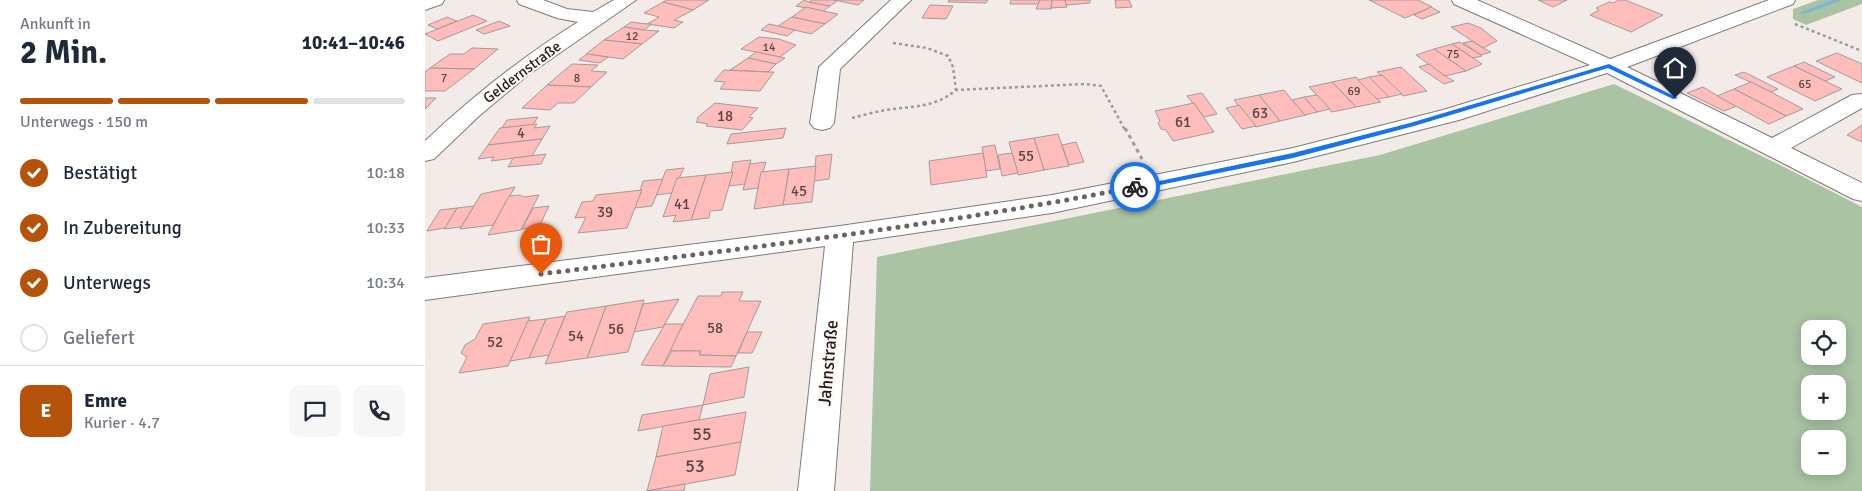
<!DOCTYPE html>
<html lang="de">
<meta charset="utf-8">
<style>
:root{--surface:#fff;--page:#f6f6f7;--text:#1f2937;--muted:#747a83;--line:#e0e1e3;--accent:#b45309}
body{margin:0;font-family:Signika,sans-serif;background:var(--page);color:var(--text);height:100vh;display:flex;flex-direction:column;font-size:19px;white-space:nowrap}
*{box-sizing:border-box;margin:0}
p{font-size:16px;color:var(--muted)}
.icon{flex:none;width:28px;height:28px;fill:none;stroke:currentColor;stroke-width:2;stroke-linecap:round;stroke-linejoin:round}
.map{position:relative;flex:1;overflow:hidden}
.side{display:flex;flex-direction:column;background:var(--surface);width:425px}
.side>*{flex:none}
.tools{position:absolute;left:1376px;top:320px;display:grid;gap:10px}
.tools a{display:grid;place-items:center;width:45px;height:45px;border-radius:10px;background:var(--surface);box-shadow:0 2px 12px #0003;font-size:25px}
.pin{position:absolute;display:grid;place-items:center;width:42px;height:42px;color:#fff;margin:-51px -21px;border-radius:50% 50% 50% 0;rotate:-45deg;box-shadow:0 0 5px #0007}
.pin .icon{rotate:45deg}
.courier{position:absolute;display:grid;place-items:center;width:50px;height:50px;margin:-25px;border:4px solid #1a73e8;border-radius:50%;background:#fff;color:#222;box-shadow:0 1px 6px #0007}
.head em{font-style:normal;font-weight:700}
.head div{display:flex;flex-direction:column-reverse}
.head{display:flex;align-items:center;justify-content:space-between;height:85px;padding:0 20px}
h1{font-size:32px;font-weight:700;line-height:38px}
.bar{display:grid;grid-template-columns:repeat(4,1fr);gap:8px 5px;align-content:center;height:60px;padding:0 20px}
.bar i{height:6px;border-radius:4px;background:var(--line)}
.bar .active{background:var(--accent)}
.bar p{grid-column:span 4}
.line{display:flex;align-items:center;gap:12px;padding:0 20px;border-top:1px solid var(--line)}
.line div{flex:1}
.round{display:grid;place-items:center;flex:none;width:52px;height:52px;border-radius:10px;background:var(--page)}
ol{padding:0 20px;list-style:none}
li{display:flex;align-items:center;gap:15px;height:55px}
li p{margin-inline-start:auto}
li .icon{padding:5px;border-radius:50%;background:var(--accent);color:#fff;stroke-width:4}
li:last-child{color:var(--muted)}
li i{width:28px;height:28px;border:2px solid var(--line);border-radius:50%}
main{display:flex;flex:1;min-height:0}
.map>svg:first-child{display:block}
.green{fill:#a9c3a3;fill-rule:evenodd}
.lines{fill:none;stroke-linecap:round;stroke-linejoin:round}
.stream{fill:#7cb6d6;fill-rule:evenodd}
.building{fill:#febdbb;stroke:#a39b9b}
.minor-casing{stroke:#807a77;stroke-width:2}
.path-far1{stroke:#9f9a97;stroke-width:2.5;stroke-dasharray:3 3;stroke-linecap:butt}
.path{stroke:#9f9a97;stroke-width:3;stroke-dasharray:4 4;stroke-linecap:butt}
.minor{fill:#fff;fill-rule:evenodd}
.route{fill:#1a73e8}
.done{stroke:#696463;stroke-width:5;stroke-dasharray:0 9}
.labels{text-anchor:middle;stroke-width:4;stroke-linejoin:round;paint-order:stroke}
.far-number-label{font-size:12px;fill:#574443}
.far-street-label{font-size:15px;fill:#1f1c1b;stroke:#fef9f6}
.number-label{font-size:15px;fill:#574443}
.street-label{font-size:18px;fill:#1f1c1b;stroke:#fef9f6}
.near-number-label{font-size:18px;fill:#574443}
</style>
<main>
<section class="side">
<div class="head"><div><h1>2 Min.</h1><p>Ankunft in</p></div><em>10:41–10:46</em></div>
<div class="bar"><i class="active"></i><i class="active"></i><i class="active"></i><i></i><p>Unterwegs · 150 m</p></div>
<ol>
<li><svg class="icon" aria-label="check" viewBox="0 0 24 24"><path d="M5 12l5 5 9-10"/></svg>Bestätigt<p>10:18</p></li>
<li><svg class="icon" aria-label="check" viewBox="0 0 24 24"><path d="M5 12l5 5 9-10"/></svg>In Zubereitung<p>10:33</p></li>
<li><svg class="icon" aria-label="check" viewBox="0 0 24 24"><path d="M5 12l5 5 9-10"/></svg>Unterwegs<p>10:34</p></li>
<li><i></i>Geliefert</li>
</ol>
<div class="line" style="height:90px"><b class="round" style="background:var(--accent);color:#fff">E</b><div><b>Emre</b><p>Kurier · 4.7</p></div><a class="round"><svg class="icon" aria-label="chat" viewBox="0 0 24 24"><path d="M4 5h16v11H9l-5 4z"/></svg></a><a class="round"><svg class="icon" aria-label="phone" viewBox="0 0 24 24"><path d="M5 4h4l2 5-3 2q2 4 5 5l2-3 5 2v4C11 20 4 13 5 4z"/></svg></a></div>
</section>
<div class="map">
<svg width="1437" height="491" viewBox="0 0 1437 491">
<rect width="100%" height="100%" fill="#f2ebe8"/>
<!-- green -->
<g class="green">
<path d="M1393 0H1437V4L1381 25 1368 19V9Z"/>
<path d="M1189 84 1359 167 1437 207V491H445L452 257 955 155ZM1385 329H1412V356H1385ZM1385 384H1412V411H1385ZM1385 439H1412V466H1385Z"/>
</g>
<g class="lines">
<!-- stream -->
<path class="stream" d="M1407 0H1417L1379 14 1374 13Z"/>
</g>
<!-- building -->
<g class="building">
<path d="M242 0H284L268 10 238 2Z"/>
<path d="M379 0 384 2 405 6 398 11 371 6Z"/>
<path d="M387 0H409L412 1 405 6 384 2Z"/>
<path d="M409 0H439L433 5Z"/>
<path d="M524 0H563L561 3 523 2Z"/>
<path d="M586 0H615L613 4H585Z"/>
<path d="M615 0H627L626 9H611Z"/>
<path d="M627 0H640L642 7 626 8Z"/>
<path d="M640 0H665V3L641 5Z"/>
<path d="M690 0H704L707 7 691 8Z"/>
<path d="M944 0H993L1007 7 980 18Z"/>
<path d="M1113 0H1142L1128 7Z"/>
<path d="M1194 0H1200L1238 15 1206 32 1165 15 1174 10 1171 8 1184 2 1188 3Z"/>
<path d="M238 2 268 10 249 20 258 22 249 28 222 24 234 17 219 13Z"/>
<path d="M505 5 528 6 521 19 497 18Z"/>
<path d="M381 7 398 11 413 14 400 24 367 17Z"/>
<path d="M1006 7 1015 12 997 19 989 15Z"/>
<path d="M48 15 62 21 13 41 0 34Z"/>
<path d="M22 17 32 21 12 29 3 25Z"/>
<path d="M367 17 400 24 386 34 353 26Z"/>
<path d="M74 21 85 26 59 34 51 30Z"/>
<path d="M206 22 222 24H227L219 30 199 27Z"/>
<path d="M1043 23 1056 28 1072 41 1058 48 1026 27Z"/>
<path d="M344 24 353 26 370 30 362 36 336 30Z"/>
<path d="M199 27 219 30 234 31 217 44 179 40Z"/>
<path d="M334 37 354 39 371 45 355 57 316 49Z"/>
<path d="M179 40 217 44 198 59 161 54Z"/>
<path d="M1047 41 1058 48 1066 52 1056 55 1038 43Z"/>
<path d="M1035 42 1056 55 1057 56 1048 58 1027 44Z"/>
<path d="M1027 44 1057 64 1041 71 1009 49Z"/>
<path d="M47 48 73 49 49 69 5 68 25 54H39Z"/>
<path d="M1009 49 1041 71 1020 76 991 55Z"/>
<path d="M331 52 360 58 351 64 323 58Z"/>
<path d="M1412 53 1437 64V83L1391 61Z"/>
<path d="M162 54 183 57 175 63 154 60Z"/>
<path d="M323 58 351 64 343 72 305 70Z"/>
<path d="M1379 62 1410 77 1400 81 1369 66Z"/>
<path d="M147 64 173 65 166 71 182 72 166 87 122 85Z"/>
<path d="M1004 64 1020 76 1029 81 1019 84 994 67Z"/>
<path d="M1369 66 1400 81 1417 89 1390 101 1342 77Z"/>
<path d="M976 67 1002 91 978 96 952 72Z"/>
<path d="M5 68 49 69 20 91H0V72Z"/>
<path d="M299 70 343 72H349L335 91 295 89 300 82 289 81Z"/>
<path d="M1319 72 1353 89 1346 92 1310 75Z"/>
<path d="M957 75 977 94 964 97 944 77Z"/>
<path d="M931 77 952 99 956 102 931 107 907 82Z"/>
<path d="M944 77 964 97 952 99 933 80Z"/>
<path d="M907 82 931 107 907 112 884 87Z"/>
<path d="M1326 82 1346 92 1378 109 1361 116 1309 89Z"/>
<path d="M122 85 166 87 149 103H133L125 110 97 108Z"/>
<path d="M1278 87 1293 96 1312 106 1299 111 1262 93Z"/>
<path d="M1309 89 1361 116 1344 124 1292 96Z"/>
<path d="M859 90 867 100 881 115 855 121 834 95Z"/>
<path d="M777 93 792 114 779 117 762 96Z"/>
<path d="M834 95 855 121 831 127 809 100Z"/>
<path d="M892 95 905 109 892 112 879 97Z"/>
<path d="M879 97 892 112 880 115 867 100Z"/>
<path d="M0 98H11L0 109Z"/>
<path d="M290 103 333 108 324 117 328 118 317 130 281 126 283 124 271 122 273 120 272 118Z"/>
<path d="M769 103 789 132 748 141 741 130 736 129 733 123 735 121 730 111Z"/>
<path d="M814 105 831 126 817 129 801 108Z"/>
<path d="M113 117 108 125 77 128 82 120Z"/>
<path d="M112 124 109 128 125 126 117 139 63 145 75 128Z"/>
<path d="M1437 125V142L1422 135Z"/>
<path d="M361 128 358 138 302 144 306 134Z"/>
<path d="M633 134 644 166 619 170 609 138Z"/>
<path d="M609 138 619 170 593 175 584 142Z"/>
<path d="M117 139 107 156 66 161 69 157 53 159 63 145Z"/>
<path d="M651 142 659 162 644 165 637 145Z"/>
<path d="M570 145 575 169 561 171 557 147Z"/>
<path d="M558 153 562 177 506 185 504 161Z"/>
<path d="M587 153 593 173 577 176 573 155Z"/>
<path d="M121 154 116 164 83 167 88 158Z"/>
<path d="M407 154 404 179 389 181 391 156Z"/>
<path d="M326 160 320 184 304 186 308 162Z"/>
<path d="M341 162 333 188 318 190 325 164Z"/>
<path d="M391 166 387 202 358 205 364 169Z"/>
<path d="M259 168 247 193 231 195 241 170Z"/>
<path d="M364 169 358 205 329 209 336 172Z"/>
<path d="M308 172 297 210 285 211 284 218 266 220 281 175Z"/>
<path d="M281 175 266 220 248 222 251 215 238 217 252 178Z"/>
<path d="M238 179 227 206 210 208 218 181Z"/>
<path d="M90 187 68 225 35 229 56 194Z"/>
<path d="M217 190 202 228 153 233 161 217 150 218 157 202 168 201 171 195Z"/>
<path d="M95 195 99 197 114 195 96 230 63 235 84 196Z"/>
<path d="M49 206 36 227 19 229 32 208Z"/>
<path d="M124 206 114 227 97 229 108 208Z"/>
<path d="M32 208 20 228 2 231 15 210Z"/>
<path d="M297 292H318L314 301H336L311 356 274 355 276 351H244L273 296H296Z"/>
<path d="M254 299 238 327 209 332 218 304Z"/>
<path d="M219 300 203 352 162 358 181 306Z"/>
<path d="M181 306 162 358 120 364 142 312Z"/>
<path d="M140 316 124 355 104 358 121 319Z"/>
<path d="M105 317 83 366 34 373 42 357 36 353 40 345 50 339 58 324Z"/>
<path d="M121 319 104 358 85 361 103 321Z"/>
<path d="M240 324H258L238 366 216 365Z"/>
<path d="M322 332H337L327 353H313Z"/>
<path d="M247 351H276L274 355 311 356 306 367 238 366Z"/>
<path d="M324 367 319 397 278 405 285 374Z"/>
<path d="M278 405 274 420 213 431 217 415Z"/>
<path d="M321 412 316 442 231 457 238 426Z"/>
<path d="M316 442 310 475 222 491 231 457Z"/>
<path d="M260 484 259 491H221H222Z"/>
</g>
<g class="lines">
<!-- minor casing -->
<g class="minor-casing">
<g id="minor">
<path d="M0 0H19L17 4 0 10Z"/>
<path d="M92 0H118L142 9 168 12 189 0H211L103 75 54 116 9 159 0 161V141C47 97 98 56 153 22L132 18 94 4Z"/>
<path d="M466 0H486L415 69 409 123 405 128 397 130 389 128 385 123 394 67Z"/>
<path d="M1027 0H1052L1185 59 1344 0H1370L1368 4 1202 67 1347 138 1427 95 1437 94V108L1366 148 1437 183V201L1428 199 1182 73 1034 120 868 162 627 213 428 242 409 491H373L400 246 0 300V278L415 226 627 195 868 148 1018 110 1165 65 1029 4Z"/>
</g>
</g>
<!-- path-far1 -->
<g class="path-far1">
<path d="M1370 24 1437 51"/>
<path d="M468 43 502 48 523 56 528 67 531 90"/>
<path d="M427 118C438 115 450 112 461 110 487 106 510 108 531 90L660 84 676 86 700 130"/>
</g>
<!-- path -->
<path class="path" d="M700 128 717 159"/>
<!-- minor -->
<use href="#minor" class="minor"/>
</g>
<!-- route -->
<path class="route" d="M1184 64 1253 98 1248 99 1183 68 989 126 868 158 710 190 706 187 868 153 985 123Z"/>
<g class="lines">
<!-- done -->
<path class="done" d="M116 274C314 249 513 226 710 187"/>
</g>
<g class="labels">
<!-- far-number labels -->
<g class="far-number-label">
<text x="207" y="40">12</text>
<text x="344" y="51">14</text>
<text x="1028" y="58">75</text>
<text x="19" y="82">7</text>
<text x="152" y="82">8</text>
<text x="1380" y="88">65</text>
<text x="929" y="95">69</text>
</g>
<!-- far-street labels -->
<g class="far-street-label">
<text transform="translate(97 72) rotate(-37)" y="5">Geldernstraße</text>
</g>
<!-- number labels -->
<g class="number-label">
<text x="835" y="118">63</text>
<text x="300" y="121">18</text>
<text x="758" y="127">61</text>
<text x="96" y="138">4</text>
<text x="601" y="161">55</text>
<text x="374" y="196">45</text>
<text x="257" y="209">41</text>
<text x="180" y="217">39</text>
<text x="290" y="333">58</text>
<text x="191" y="334">56</text>
<text x="151" y="341">54</text>
<text x="70" y="347">52</text>
</g>
<!-- street labels -->
<g class="street-label">
<text transform="translate(403 363) rotate(-85)" y="6">Jahnstraße</text>
</g>
<!-- near-number labels -->
<g class="near-number-label">
<text x="277" y="440">55</text>
<text x="270" y="472">53</text>
</g>
</g>
</svg>
<div class="tools">
<a><svg class="icon" aria-label="locate" viewBox="0 0 24 24"><circle cx="12" cy="12" r="6"/><path d="M12 2v4M12 18v4M2 12h4M18 12h4"/></svg></a>
<a>+</a>
<a>−</a>
</div>
<div class="pin" style="left:116px;top:274px;background:#ea580c"><svg class="icon" aria-label="bag" viewBox="0 0 24 24"><path d="M5 8h14l-1 12H6zM9 8a3 3 0 0 1 6 0"/></svg></div>
<div class="pin" style="left:1250px;top:98px;background:#1f2937"><svg class="icon" aria-label="home" viewBox="0 0 24 24"><path d="M3 11l9-7 9 7M6 9v11h12V9"/></svg></div>
<div class="courier" style="left:710px;top:187px"><svg class="icon" aria-label="bike" viewBox="0 0 24 24"><circle cx="6" cy="16" r="4"/><circle cx="18" cy="16" r="4"/><path d="M6 16l4-8h5l3 8M10 8l3 8H6M13 5h3"/></svg></div>
</div>
</main>
